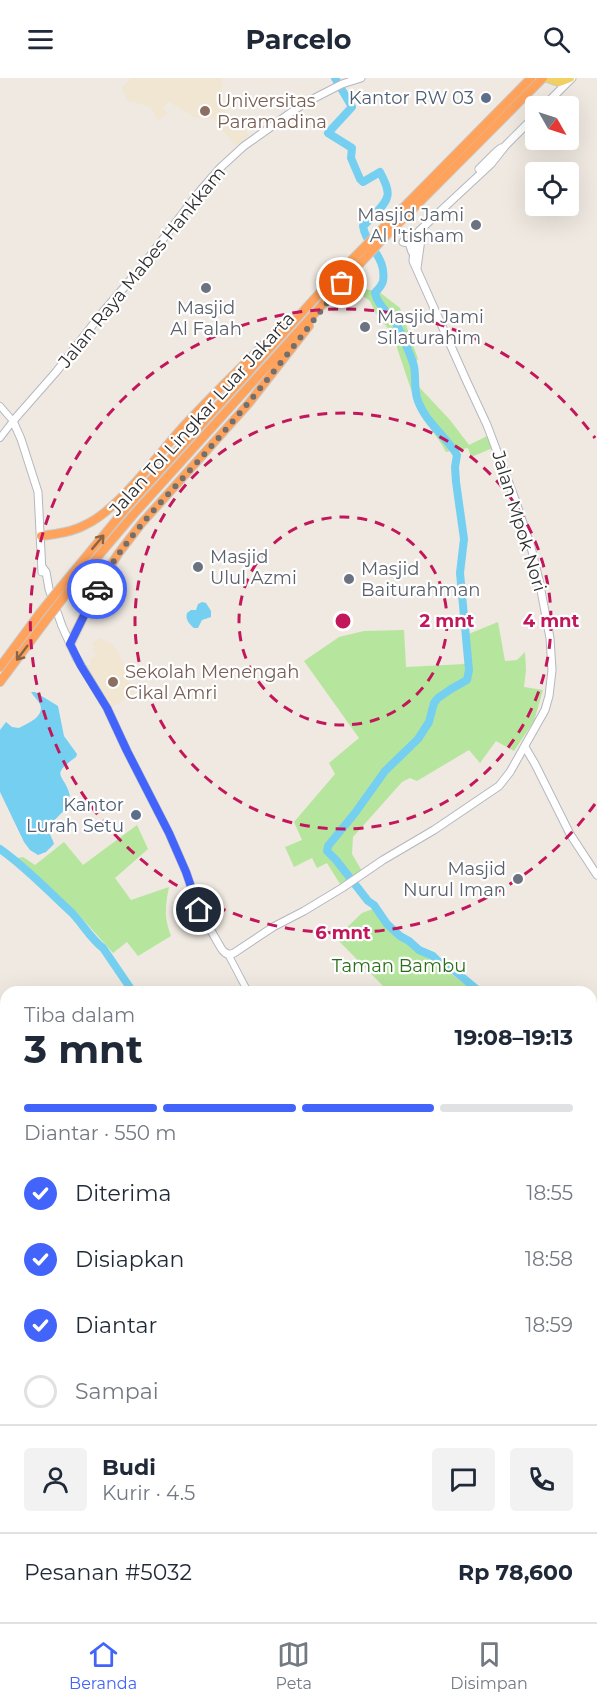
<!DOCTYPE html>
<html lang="id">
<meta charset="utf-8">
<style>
:root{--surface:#fff;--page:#f2f2f3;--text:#1f2937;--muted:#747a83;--line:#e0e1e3;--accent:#4264fb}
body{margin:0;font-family:Montserrat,sans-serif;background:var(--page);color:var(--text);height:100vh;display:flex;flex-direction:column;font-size:22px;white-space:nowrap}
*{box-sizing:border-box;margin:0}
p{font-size:20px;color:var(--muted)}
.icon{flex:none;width:33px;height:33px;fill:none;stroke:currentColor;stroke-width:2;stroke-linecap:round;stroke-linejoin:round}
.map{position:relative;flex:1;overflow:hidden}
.side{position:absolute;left:0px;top:908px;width:597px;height:638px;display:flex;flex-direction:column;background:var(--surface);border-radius:18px 18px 0 0;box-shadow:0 6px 24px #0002}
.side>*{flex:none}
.needle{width:39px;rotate:129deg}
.tools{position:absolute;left:525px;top:18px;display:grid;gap:12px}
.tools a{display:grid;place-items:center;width:54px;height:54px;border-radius:6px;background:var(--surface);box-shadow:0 6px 24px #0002;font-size:30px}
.pin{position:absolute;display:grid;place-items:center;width:51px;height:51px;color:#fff;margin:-26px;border:3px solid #fff;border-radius:50%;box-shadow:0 2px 6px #0007}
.courier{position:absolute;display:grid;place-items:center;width:60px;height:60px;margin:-30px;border:4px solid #4264fb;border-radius:50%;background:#fff;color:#222;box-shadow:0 2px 8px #0007}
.head em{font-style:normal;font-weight:700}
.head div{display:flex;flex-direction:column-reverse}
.head{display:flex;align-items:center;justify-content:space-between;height:102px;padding:0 24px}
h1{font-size:39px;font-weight:700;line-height:45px}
.bar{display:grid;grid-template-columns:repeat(4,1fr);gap:9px 6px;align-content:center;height:72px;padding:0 24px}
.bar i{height:8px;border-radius:4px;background:var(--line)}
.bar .on{background:var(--accent)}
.bar p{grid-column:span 4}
.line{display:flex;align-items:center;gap:15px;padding:0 24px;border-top:2px solid var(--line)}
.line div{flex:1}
.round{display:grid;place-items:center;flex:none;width:63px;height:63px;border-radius:6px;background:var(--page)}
ol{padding:0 24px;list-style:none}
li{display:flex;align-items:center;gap:18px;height:66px}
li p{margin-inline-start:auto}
li .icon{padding:6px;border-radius:50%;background:var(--accent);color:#fff;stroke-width:4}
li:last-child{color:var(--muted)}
li i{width:33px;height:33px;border:3px solid var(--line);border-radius:50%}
header{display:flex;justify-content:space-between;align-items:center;height:78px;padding:0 24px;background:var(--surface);font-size:27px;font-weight:700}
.tab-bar{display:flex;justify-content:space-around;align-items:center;height:84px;border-top:2px solid var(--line);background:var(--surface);font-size:16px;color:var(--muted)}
.tab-bar a{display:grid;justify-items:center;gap:3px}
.tab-bar .on{color:var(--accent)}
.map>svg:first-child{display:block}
.education{fill:#f0e6d1}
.green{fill:#b6e59e}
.water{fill:#75cff0}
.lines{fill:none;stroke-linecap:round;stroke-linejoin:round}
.river{stroke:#75cff0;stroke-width:8}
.tertiary-casing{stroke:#b4b7c1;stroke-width:8}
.secondary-casing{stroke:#b4b7c1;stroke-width:9}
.primary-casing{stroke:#c9c9c9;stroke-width:10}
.motorway-casing{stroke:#c9c9c9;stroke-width:10}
.tertiary{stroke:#fff;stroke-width:6}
.secondary{stroke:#fff;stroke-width:7}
.primary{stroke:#f2d163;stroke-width:8}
.motorway{stroke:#ffa35c;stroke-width:8}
.motorway-bridge-casing{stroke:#c9c9c9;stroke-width:10;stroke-linecap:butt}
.motorway-bridge{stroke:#ffa35c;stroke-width:8}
.oneway{stroke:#8c6343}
.done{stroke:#726f6d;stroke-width:6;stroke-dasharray:0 10.8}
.route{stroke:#4264fb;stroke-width:8}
.ring{fill:none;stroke:#c2185b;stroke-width:3;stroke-dasharray:10 8}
.service-dot{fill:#5c6f8a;stroke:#fff;stroke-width:2}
.education-dot{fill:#8d6e63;stroke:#fff;stroke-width:2}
.worship-dot{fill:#6b7280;stroke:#fff;stroke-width:2}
.labels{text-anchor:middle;stroke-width:4.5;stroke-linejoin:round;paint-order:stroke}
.service-label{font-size:18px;fill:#4e5e75;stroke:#fff;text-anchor:end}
.education-label{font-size:18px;fill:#785e54;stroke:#fff;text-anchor:start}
.worship-label{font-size:18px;fill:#5b616d;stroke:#fff;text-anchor:start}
.street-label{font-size:18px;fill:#2e2e2e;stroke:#fff}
.park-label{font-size:18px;fill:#2c6e1b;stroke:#fff}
.centre{fill:#c2185b;stroke:#fff;stroke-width:3}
.ring-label{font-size:18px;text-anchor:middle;font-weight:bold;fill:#c2185b;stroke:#fff;stroke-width:4.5;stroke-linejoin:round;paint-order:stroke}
</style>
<header><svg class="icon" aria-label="menu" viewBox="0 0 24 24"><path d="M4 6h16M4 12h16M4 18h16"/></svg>Parcelo<svg class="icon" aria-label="search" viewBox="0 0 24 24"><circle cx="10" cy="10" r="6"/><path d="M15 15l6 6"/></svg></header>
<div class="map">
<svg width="597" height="1544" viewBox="0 0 597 1544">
<rect width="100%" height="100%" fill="#efe9e1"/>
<!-- education -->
<g class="education">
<path d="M131 0H221L223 29 231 44H238L249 57 236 68 213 40 209 41 194 39 168 23 163 29 167 36 158 42 151 30 135 24H128L122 10Z"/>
<path d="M100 560 113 567 128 593 125 595 136 614 110 630 86 589 91 586 89 582 97 577 92 571 94 569 92 565Z"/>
</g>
<!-- green -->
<g class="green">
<path d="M362 211 378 213 400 230 418 281 414 286 419 309 450 342 469 367 489 357 493 370 471 379 468 370 446 374C438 358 426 347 418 332L392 255 376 236 370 223 363 218Z"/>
<path d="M498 544 505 583 517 582 525 574 526 592 524 609 543 612 534 643 514 673 496 663 480 685 469 672 417 703 410 700 402 704 353 759 352 776 362 793 340 806 327 785 317 790 312 780 294 789 285 769 302 762 294 744 335 696 329 685 359 660 304 583 339 559 364 553 404 552 406 589 465 586 466 557Z"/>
<path d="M137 747 148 771 115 800 131 822 169 809C165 829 164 839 171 858L138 878 127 864 113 875 80 838 17 780 23 779 35 787 64 764 83 787Z"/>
<path d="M373 831 383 844 474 913H388L336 860 362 835Z"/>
</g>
<!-- water -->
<g class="water">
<path d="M202 524 206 525 211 533V539L202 542 198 550H194C189 546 185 541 187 535L191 532H196L198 526Z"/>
<path d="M31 614H35L58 628 64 658 77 676 76 679C48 699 65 695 70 718L67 720 68 723H71L72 727C64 733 48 744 50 756 51 759 53 762 54 766L46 774 38 777 30 772 24 764 0 714V652L6 644 12 649 19 650C28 645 45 639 40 626 38 622 34 619 31 614Z"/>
</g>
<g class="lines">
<!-- river -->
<g class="river">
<path d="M335 0 352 29 328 55 352 70 351 80 360 101 363 104 380 94C392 117 390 120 374 137 370 141 367 145 363 148 366 169 387 179 383 203 382 208 377 212 375 215 377 228 392 237 398 249 404 262 410 275 414 288 416 298 414 310 417 320 424 343 445 357 457 377L455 389 456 404 464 461 460 495 469 592 467 602 451 611 438 620 434 625 429 644 418 661 385 693 355 735 328 768 327 773 336 782 368 823 374 827 387 846 400 858 409 863 419 872 433 878 441 886 446 888 451 887 456 894 480 914"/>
<path d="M0 771C26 789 48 813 71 834 83 846 90 860 103 870L133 914"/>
<path d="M591 1364 597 1368"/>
</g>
<!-- tertiary casing -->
<g class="tertiary-casing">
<g id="tertiary">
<path d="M0 328 13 343 0 360"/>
<path d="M228 876 248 914"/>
<path d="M0 997 6 1008"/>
<path d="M591 1023 597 1019"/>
<path d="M0 1333 6 1326"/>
</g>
</g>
<!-- secondary casing -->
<g class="secondary-casing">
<g id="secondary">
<path d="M544 28 572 0"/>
<path d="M479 91 496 74 501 70"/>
<path d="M403 164 409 165 412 174"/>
<path d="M417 190 422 154"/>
<path d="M43 490 46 494 49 511 62 548 76 579 107 630 127 673 169 755 186 794 199 832 221 870C224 875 228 878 234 875L273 849 304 833 342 810 383 782 434 752 499 708 510 694 536 648 545 632 549 618 552 592 550 560 539 502 531 469 515 421 487 347 467 304 413 183 415 162 419 153 491 86 506 67 536 37"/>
<path d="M42 494 38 414 21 361 13 343 56 294 102 235 140 191 200 113 220 90 244 68 303 26 342 6 361 0"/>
<path d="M525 669 535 686 570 756 597 797"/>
</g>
</g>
<!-- primary casing -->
<g class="primary-casing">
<g id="primary">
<path d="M547 0 559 4 570 0"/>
<path d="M0 1426 6 1430"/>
<path d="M128 1539 132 1544"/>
</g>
</g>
<!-- motorway casing -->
<g class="motorway-casing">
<g id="motorway">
<path d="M41 458C56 456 72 454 85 447 117 433 158 377 182 350 214 315 249 282 282 248"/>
<path d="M61 509 127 429 325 209 531 0"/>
<path d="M67 515 133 437 342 205 379 165 543 0"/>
<path d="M70 566 101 503 118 476 141 446 249 325 309 248"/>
<path d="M0 589 40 535"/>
<path d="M0 604 44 545"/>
</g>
</g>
<!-- tertiary -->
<use href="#tertiary" class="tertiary"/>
<!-- secondary -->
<use href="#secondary" class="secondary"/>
<!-- primary -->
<use href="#primary" class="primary"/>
<!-- motorway -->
<use href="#motorway" class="motorway"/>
<!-- motorway-bridge casing -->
<g class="motorway-bridge-casing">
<g id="motorway-bridge">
<path d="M40 535 61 509"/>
<path d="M44 545 67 515"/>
</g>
</g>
<!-- motorway-bridge -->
<use href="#motorway-bridge" class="motorway-bridge"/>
</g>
<!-- one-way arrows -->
<defs><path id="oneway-shaft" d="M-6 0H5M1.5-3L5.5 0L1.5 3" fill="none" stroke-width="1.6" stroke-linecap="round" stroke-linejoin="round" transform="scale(1.5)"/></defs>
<g class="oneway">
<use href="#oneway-shaft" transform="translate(98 464) rotate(-50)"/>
<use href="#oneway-shaft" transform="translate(22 575) rotate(127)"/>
</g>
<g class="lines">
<!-- done -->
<path class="done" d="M97 511C125 458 169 417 208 372 255 319 299 262 342 205"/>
<!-- route -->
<path class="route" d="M97 511 70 566 81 588 107 630 127 673 169 755 186 794 199 832"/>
</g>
<!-- distance rings -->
<g class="ring">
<circle cx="343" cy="543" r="104"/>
<circle cx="343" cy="543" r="208"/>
<path d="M595 726A312 312 0 1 1 595 360"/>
</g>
<!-- markers -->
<g class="service-dot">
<circle cx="486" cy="20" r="6"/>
<circle cx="136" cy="737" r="6"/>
</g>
<g class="education-dot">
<circle cx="205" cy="33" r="6"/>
<circle cx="113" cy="604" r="6"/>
</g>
<g class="worship-dot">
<circle cx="476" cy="147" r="6"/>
<circle cx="206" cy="210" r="6"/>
<circle cx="365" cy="249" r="6"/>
<circle cx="198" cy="489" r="6"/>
<circle cx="349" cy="501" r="6"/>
<circle cx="518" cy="801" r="6"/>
</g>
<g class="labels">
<!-- service labels -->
<g class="service-label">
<text x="474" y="26">Kantor RW 03</text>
<text x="124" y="733">Kantor<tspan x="124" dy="21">Lurah Setu</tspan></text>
</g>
<!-- education labels -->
<g class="education-label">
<text x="217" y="29">Universitas<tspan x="217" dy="21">Paramadina</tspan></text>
<text x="125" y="600">Sekolah Menengah<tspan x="125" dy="21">Cikal Amri</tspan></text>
</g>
<!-- worship labels -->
<g class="worship-label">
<text x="464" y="143" text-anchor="end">Masjid Jami<tspan x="464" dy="21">Al I'tisham</tspan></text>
<text x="206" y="236" text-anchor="middle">Masjid<tspan x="206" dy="21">Al Falah</tspan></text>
<text x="377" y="245">Masjid Jami<tspan x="377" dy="21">Silaturahim</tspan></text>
<text x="210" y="485">Masjid<tspan x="210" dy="21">Ulul Azmi</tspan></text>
<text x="361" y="497">Masjid<tspan x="361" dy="21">Baiturahman</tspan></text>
<text x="506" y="797" text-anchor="end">Masjid<tspan x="506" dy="21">Nurul Iman</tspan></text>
</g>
<!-- street labels -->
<g class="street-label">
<text transform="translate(142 189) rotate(-51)" y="6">Jalan Raya Mabes Hankkam</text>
<text transform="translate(202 336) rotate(-48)" y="6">Jalan Tol Lingkar Luar Jakarta</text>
<text transform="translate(519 443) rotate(73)" y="6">Jalan Mpok Nori</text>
</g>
<!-- park labels -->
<g class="park-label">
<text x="399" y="894">Taman Bambu</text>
</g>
</g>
<circle cx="343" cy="543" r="9" class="centre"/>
<g class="ring-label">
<text x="447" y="549">2 mnt</text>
<text x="551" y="549">4 mnt</text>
<text x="343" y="861">6 mnt</text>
</g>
</svg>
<div class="tools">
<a><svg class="needle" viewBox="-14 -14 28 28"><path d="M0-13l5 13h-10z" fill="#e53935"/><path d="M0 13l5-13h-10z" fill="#747a83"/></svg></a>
<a><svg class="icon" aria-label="locate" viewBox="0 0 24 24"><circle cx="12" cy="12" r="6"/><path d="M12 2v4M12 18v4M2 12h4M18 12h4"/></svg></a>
</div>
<div class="pin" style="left:342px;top:205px;background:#ea580c"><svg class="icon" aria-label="bag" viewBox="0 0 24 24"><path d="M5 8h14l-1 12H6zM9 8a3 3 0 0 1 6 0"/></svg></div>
<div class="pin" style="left:199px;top:832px;background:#1f2937"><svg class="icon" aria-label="home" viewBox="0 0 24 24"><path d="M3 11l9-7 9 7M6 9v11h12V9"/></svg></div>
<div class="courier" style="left:97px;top:511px"><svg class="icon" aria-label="car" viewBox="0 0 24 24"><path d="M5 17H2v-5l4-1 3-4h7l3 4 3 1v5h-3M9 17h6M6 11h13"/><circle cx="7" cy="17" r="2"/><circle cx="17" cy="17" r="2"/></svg></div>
<section class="side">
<div class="head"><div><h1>3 mnt</h1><p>Tiba dalam</p></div><em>19:08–19:13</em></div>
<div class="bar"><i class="on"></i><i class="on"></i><i class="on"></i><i></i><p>Diantar · 550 m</p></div>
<ol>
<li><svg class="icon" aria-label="check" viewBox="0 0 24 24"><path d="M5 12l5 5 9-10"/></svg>Diterima<p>18:55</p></li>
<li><svg class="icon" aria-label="check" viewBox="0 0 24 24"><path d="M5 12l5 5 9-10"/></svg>Disiapkan<p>18:58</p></li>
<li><svg class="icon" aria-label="check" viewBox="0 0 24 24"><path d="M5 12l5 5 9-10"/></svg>Diantar<p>18:59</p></li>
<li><i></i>Sampai</li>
</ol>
<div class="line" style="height:108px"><a class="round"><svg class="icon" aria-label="person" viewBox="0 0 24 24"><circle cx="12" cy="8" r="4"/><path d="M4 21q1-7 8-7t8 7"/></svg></a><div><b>Budi</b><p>Kurir · 4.5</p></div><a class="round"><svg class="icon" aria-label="chat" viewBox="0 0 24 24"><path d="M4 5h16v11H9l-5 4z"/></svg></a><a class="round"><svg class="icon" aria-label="phone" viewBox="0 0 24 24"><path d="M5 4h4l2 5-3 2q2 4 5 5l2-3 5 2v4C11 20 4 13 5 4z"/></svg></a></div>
<div class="line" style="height:78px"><div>Pesanan #5032</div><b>Rp 78,600</b></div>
</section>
</div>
<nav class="tab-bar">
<a class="on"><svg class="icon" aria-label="home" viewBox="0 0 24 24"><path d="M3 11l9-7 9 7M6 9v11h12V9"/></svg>Beranda</a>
<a><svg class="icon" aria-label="map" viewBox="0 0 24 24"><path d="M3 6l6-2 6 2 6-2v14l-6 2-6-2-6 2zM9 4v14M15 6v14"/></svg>Peta</a>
<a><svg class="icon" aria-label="saved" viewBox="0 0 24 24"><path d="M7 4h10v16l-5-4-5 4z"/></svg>Disimpan</a>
</nav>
